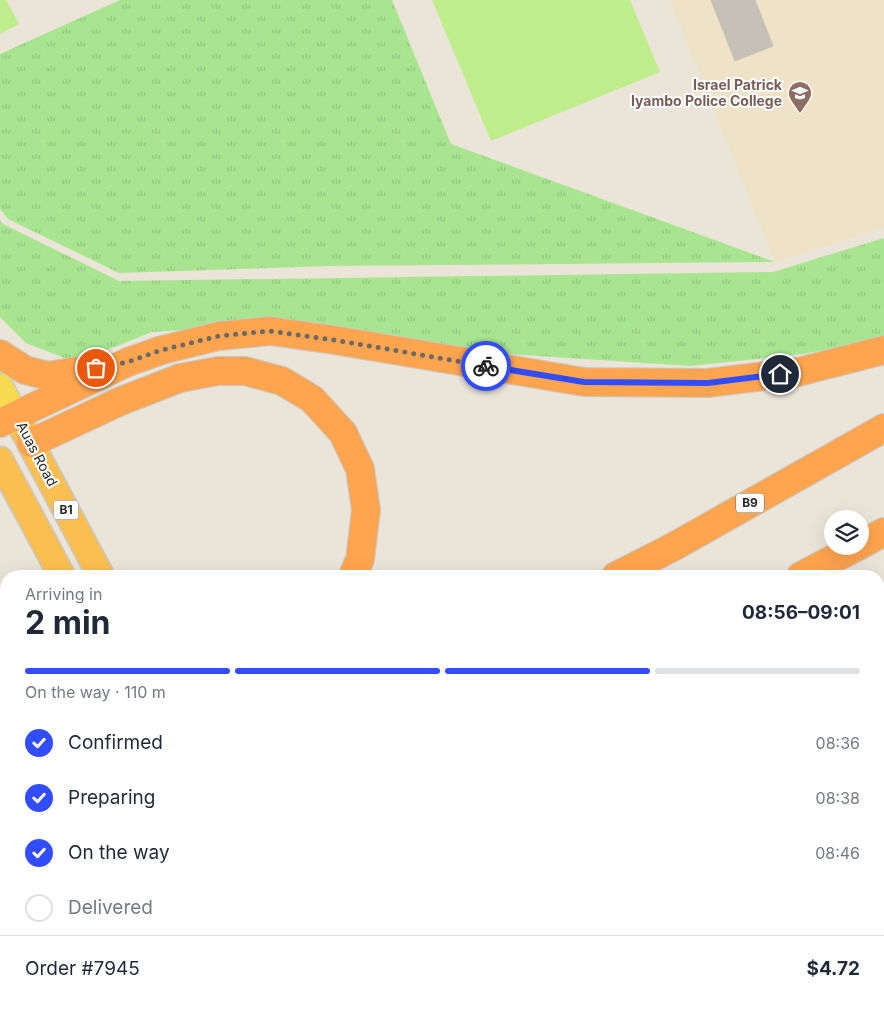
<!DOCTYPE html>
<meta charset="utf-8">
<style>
:root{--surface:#fff;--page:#f6f6f7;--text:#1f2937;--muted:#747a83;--line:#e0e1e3;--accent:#324dff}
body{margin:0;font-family:Inter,sans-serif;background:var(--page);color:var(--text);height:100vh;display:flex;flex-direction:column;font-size:19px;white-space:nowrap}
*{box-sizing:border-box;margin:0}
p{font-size:16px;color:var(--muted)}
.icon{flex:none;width:28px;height:28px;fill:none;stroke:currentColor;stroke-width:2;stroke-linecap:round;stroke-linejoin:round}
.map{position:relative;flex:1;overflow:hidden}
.drawer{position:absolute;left:0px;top:570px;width:885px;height:440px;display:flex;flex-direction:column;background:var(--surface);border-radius:20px 20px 0 0;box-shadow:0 5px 20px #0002}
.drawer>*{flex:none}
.controls{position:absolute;left:824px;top:510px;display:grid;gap:10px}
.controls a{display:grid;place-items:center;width:45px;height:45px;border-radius:50%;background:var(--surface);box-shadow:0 5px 20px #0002;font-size:25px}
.pin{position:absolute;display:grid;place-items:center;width:42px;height:42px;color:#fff;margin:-21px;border:2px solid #fff;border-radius:50%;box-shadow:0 1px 5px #0007}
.courier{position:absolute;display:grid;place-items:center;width:50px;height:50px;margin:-25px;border:4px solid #324dff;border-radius:50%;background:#fff;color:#222;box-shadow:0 1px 6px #0007}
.overview em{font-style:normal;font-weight:700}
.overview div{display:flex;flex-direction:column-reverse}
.overview{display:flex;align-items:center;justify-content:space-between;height:85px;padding:0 25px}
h1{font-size:32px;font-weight:700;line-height:38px}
.bar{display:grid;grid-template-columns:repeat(4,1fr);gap:8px 5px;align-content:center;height:60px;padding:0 25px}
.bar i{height:6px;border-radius:4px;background:var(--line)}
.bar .current{background:var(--accent)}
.bar p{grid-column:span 4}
.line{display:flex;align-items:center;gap:12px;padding:0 25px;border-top:1px solid var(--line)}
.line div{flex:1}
ol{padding:0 25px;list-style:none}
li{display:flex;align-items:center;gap:15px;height:55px}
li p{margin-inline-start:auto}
li .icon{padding:5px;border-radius:50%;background:var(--accent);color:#fff;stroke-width:4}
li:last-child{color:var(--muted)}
li i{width:28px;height:28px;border:2px solid var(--line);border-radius:50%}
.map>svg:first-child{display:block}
.education{fill:#eee3c6}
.grass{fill:url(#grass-tufts)}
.pitch{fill:#bfed8c}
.building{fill:#c6c1b8;stroke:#c6c0b2}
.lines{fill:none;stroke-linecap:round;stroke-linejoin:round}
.primary-casing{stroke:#c7c7c7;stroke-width:28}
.trunk-casing{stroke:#c7c7c7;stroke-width:29}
.motorway-casing{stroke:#c7c7c7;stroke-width:30}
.primary{stroke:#f7d952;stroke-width:25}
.trunk{stroke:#fbbf51;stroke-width:26}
.motorway{stroke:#ffa550;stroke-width:28}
.done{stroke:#6c6a66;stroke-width:5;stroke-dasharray:0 9}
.route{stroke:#324dff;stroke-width:6}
.labels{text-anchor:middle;stroke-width:4;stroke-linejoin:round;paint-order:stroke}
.shield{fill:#fff;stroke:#686868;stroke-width:1}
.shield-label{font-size:12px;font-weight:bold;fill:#282828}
.education-label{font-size:14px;font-weight:bold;fill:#785e54;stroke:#fff;text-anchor:end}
.street-label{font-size:14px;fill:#282828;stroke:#fff}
</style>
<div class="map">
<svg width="884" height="1010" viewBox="0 0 884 1010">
<defs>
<pattern id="grass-tufts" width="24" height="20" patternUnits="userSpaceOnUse" patternTransform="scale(1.25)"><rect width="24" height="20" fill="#a9e591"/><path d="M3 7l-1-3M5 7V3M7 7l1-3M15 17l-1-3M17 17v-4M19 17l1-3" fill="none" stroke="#91c47d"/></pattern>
</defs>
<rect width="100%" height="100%" fill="#ebe4d8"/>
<!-- education -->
<path class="education" d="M670 0H884V228L775 262Z"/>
<!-- grass -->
<g class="grass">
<path d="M120 0H392L451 144 775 262 330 266 119 273 8 219 0 209V54Z"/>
<path d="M0 220 3 224 119 281 773 272 884 238V337L877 340 803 354 690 366 491 353 305 322 152 332 107 350 67 359 26 343 0 317Z"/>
<path d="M884 773V1010H774L777 1004H879V784Z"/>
</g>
<!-- pitch -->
<g class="pitch">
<path d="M0 0H6L19 24 0 34Z"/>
<path d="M432 0H630L660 72 491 141Z"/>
</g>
<!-- building -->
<path class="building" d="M711 0H755L773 46 735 61Z"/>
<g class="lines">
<!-- primary casing -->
<g class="primary-casing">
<path id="primary" d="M0 386 16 416"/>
</g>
<!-- trunk casing -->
<g class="trunk-casing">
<g id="trunk">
<path d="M16 416 101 576"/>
<path d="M0 460 62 576"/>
<path d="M290 1004 294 1010"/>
<path d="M329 1004 333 1010"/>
</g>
</g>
<!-- motorway casing -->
<g class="motorway-casing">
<g id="motorway">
<path d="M0 354 25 370 48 376 95 368"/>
<path d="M0 423 128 362 162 350 219 336 270 331 334 340 584 382 708 383 798 372 884 350"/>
<path d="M31 443 121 401 180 378 218 371H245L282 381 312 399 343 433 360 469 366 510 360 559 353 576"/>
<path d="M860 545 884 532"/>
<path d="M616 576 673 547 884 428"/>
<path d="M801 576 858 546"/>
<path d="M879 699 884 691"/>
<path d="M0 846 6 842"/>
<path d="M0 904 6 901"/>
<path d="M647 1004 648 1010"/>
<path d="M6 1010 17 1004"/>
<path d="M113 1010 127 1004"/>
<path d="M724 1010 726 1004"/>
</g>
</g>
<!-- primary -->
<use href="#primary" class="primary"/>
<!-- trunk -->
<use href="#trunk" class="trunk"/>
<!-- motorway -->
<use href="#motorway" class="motorway"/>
</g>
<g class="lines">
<!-- done -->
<path class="done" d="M96 368 128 362 162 350 219 336 270 331 334 340 486 366"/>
<!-- route -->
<path class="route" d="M486 366 584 382 708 383 780 374"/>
</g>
<!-- icons -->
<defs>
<g id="university-pin" transform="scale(1.25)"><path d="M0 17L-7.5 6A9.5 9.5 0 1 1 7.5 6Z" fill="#8d6e63" stroke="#fff"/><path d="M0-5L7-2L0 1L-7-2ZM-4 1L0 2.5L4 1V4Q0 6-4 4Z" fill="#fff"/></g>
</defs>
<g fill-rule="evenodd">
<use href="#university-pin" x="800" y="93"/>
</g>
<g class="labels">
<!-- shield labels -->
<g class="shield">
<rect x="736" y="493.5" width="28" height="19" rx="4"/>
<rect x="53.5" y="500.5" width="25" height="19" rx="4"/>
</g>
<g class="shield-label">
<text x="750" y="507">B9</text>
<text x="66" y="514">B1</text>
</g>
<!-- education labels -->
<g class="education-label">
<text x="782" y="90">Israel Patrick<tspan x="782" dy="16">Iyambo Police College</tspan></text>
</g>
<!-- street labels -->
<g class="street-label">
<text transform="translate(37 454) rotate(62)" y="5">Auas Road</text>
</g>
</g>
</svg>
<div class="controls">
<a><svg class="icon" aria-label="layers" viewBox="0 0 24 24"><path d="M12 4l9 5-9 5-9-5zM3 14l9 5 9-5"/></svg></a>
</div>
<div class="pin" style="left:96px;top:368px;background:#ea580c"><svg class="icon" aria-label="bag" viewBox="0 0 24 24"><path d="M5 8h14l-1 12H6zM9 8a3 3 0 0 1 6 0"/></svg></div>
<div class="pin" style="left:780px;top:374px;background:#1f2937"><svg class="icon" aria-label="home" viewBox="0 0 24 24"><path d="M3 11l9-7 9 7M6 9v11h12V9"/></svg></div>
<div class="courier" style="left:486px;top:366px"><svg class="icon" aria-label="bike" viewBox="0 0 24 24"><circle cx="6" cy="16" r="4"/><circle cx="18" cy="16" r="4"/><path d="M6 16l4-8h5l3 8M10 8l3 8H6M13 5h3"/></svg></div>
<section class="drawer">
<div class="overview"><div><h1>2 min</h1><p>Arriving in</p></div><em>08:56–09:01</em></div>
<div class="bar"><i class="current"></i><i class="current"></i><i class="current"></i><i></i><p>On the way · 110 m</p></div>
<ol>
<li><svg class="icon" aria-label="check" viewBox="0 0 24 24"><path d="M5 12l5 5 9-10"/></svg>Confirmed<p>08:36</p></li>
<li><svg class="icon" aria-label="check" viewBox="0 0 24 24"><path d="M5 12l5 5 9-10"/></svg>Preparing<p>08:38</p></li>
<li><svg class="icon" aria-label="check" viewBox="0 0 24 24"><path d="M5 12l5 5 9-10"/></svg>On the way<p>08:46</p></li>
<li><i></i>Delivered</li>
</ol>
<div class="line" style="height:65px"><div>Order #7945</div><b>$4.72</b></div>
</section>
</div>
